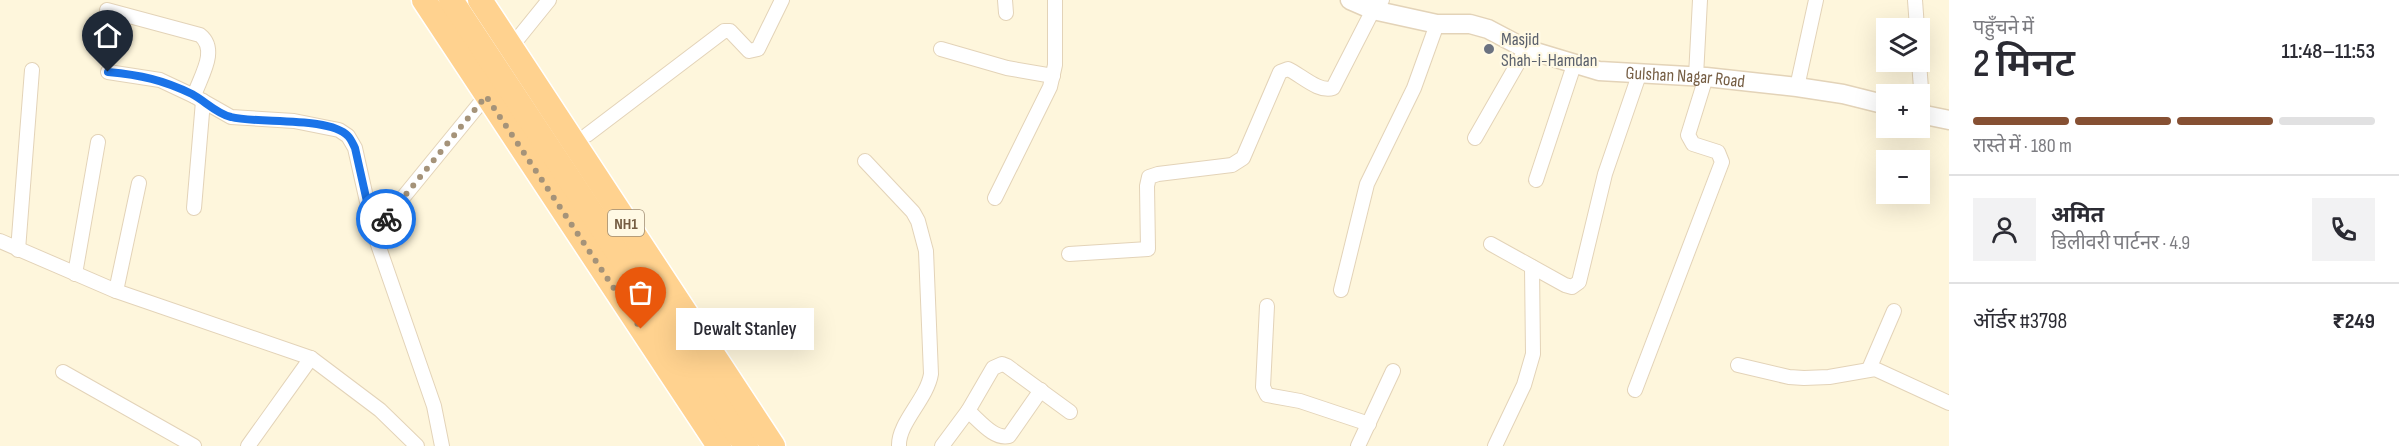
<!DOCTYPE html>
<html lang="hi">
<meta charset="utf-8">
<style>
:root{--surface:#fff;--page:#f2f2f3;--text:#2b2b33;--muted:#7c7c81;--line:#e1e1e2;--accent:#865033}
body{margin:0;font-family:"Sofia Sans Condensed","Noto Sans Devanagari",sans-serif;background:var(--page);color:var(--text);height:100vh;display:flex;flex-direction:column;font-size:22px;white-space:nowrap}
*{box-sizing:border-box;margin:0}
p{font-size:20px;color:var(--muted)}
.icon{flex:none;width:33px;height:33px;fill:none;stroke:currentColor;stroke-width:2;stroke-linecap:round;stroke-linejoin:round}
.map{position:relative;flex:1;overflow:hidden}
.details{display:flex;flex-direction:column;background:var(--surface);width:450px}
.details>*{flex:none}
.buttons{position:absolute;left:1876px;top:18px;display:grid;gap:12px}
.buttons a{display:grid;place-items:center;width:54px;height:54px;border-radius:0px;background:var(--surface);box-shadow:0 6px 24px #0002;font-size:30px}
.pin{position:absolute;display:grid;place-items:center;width:51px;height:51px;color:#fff;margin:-62px -26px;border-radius:50% 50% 50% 0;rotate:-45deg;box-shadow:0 0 6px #0007}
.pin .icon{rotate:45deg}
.courier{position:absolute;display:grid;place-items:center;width:60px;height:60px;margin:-30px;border:4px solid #1a73e8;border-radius:50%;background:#fff;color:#222;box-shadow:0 2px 8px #0007}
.bubble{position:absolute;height:42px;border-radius:0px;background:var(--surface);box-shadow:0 6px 24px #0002;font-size:20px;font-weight:600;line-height:42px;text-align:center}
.head em{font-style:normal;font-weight:600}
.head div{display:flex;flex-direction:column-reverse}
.head{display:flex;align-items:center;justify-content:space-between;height:102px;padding:0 24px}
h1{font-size:39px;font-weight:600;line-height:45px}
.bar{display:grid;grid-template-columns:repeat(4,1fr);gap:9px 6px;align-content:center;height:72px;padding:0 24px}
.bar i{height:8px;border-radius:4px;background:var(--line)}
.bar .selected{background:var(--accent)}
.bar p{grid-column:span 4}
.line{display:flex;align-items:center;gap:15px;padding:0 24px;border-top:2px solid var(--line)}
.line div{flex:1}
.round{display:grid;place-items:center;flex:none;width:63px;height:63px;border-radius:0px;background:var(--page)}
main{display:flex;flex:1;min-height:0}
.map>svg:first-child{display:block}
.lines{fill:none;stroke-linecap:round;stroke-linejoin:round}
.minor-casing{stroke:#e3d3b8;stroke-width:16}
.tertiary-casing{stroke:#e3d3b8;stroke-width:21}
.trunk-casing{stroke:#fff;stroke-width:27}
.minor{stroke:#fff;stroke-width:14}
.tertiary{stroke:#fff;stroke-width:18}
.trunk{stroke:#ffd28f;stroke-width:24}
.done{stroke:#a59379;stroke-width:6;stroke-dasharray:0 10.8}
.route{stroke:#1a73e8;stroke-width:8}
.worship-dot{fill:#6b7280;stroke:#fff9e4;stroke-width:2}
.labels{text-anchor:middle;stroke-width:4.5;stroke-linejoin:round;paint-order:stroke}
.shield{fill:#fff9e4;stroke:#9e8c73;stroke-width:1.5}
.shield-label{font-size:16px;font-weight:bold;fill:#755d43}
.worship-label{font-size:18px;fill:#5b616d;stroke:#fff9e4;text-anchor:start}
.street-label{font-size:18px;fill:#755d43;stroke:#fff9e4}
</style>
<main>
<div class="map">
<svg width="1949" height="446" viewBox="0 0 1949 446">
<rect width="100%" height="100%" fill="#fef6dc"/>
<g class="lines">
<!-- minor casing -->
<g class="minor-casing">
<g id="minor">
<path d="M1005 0 1006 13"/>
<path d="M1915 0 1917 28"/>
<path d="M107 10 200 35C219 50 200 77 194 96"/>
<path d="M511 47 549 0"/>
<path d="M941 49 1007 68 1053 76"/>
<path d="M1919 62 1923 115"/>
<path d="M108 72 160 80 194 96 231 117 294 121 339 130 348 136 355 148 374 233 434 406 442 446"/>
<path d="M1696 76 1700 0"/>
<path d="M1797 87 1816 0"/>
<path d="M587 135 724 31H730L749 51 758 49 782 0"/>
<path d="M1475 138 1526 49"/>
<path d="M865 161 913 212 918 221 926 251 931 374C927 399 898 423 899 446"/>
<path d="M1536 180 1574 65"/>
<path d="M995 198 1050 87 1055 65V0"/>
<path d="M194 208 203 101"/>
<path d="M374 233 486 96"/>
<path d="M0 241 116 291 311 358 380 410 417 446"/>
<path d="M1491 244 1565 285 1572 287 1579 282 1605 174 1639 75"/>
<path d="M18 250 32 70"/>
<path d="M1069 254 1148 249 1147 186 1149 177 1158 174 1232 165 1243 158 1280 72 1288 69C1301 75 1319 93 1333 88L1373 10 1382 0"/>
<path d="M75 274 98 142"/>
<path d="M1341 290 1367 184 1414 88 1437 24"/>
<path d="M116 291 139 183"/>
<path d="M1267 306 1263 387 1267 395 1300 401 1369 424"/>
<path d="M1738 365 1789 377 1804 378 1829 377 1875 369 1949 403"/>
<path d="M1869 369 1894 311"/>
<path d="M63 372 194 446"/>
<path d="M1635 390 1722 162 1718 152 1693 144 1688 135 1706 77"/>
<path d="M968 411C979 420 994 440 1009 436L1041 390"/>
<path d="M248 446 311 358"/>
<path d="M942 446 968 411 993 368 1002 364 1007 366 1070 412"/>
<path d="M1358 446 1393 371"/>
<path d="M1495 446 1524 385 1533 354 1532 267"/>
</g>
</g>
<!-- tertiary casing -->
<g class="tertiary-casing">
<g id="tertiary">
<path id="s1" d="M1350 0 1373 10 1437 24H1470L1488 29 1526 49 1599 71 1706 77 1797 87 1843 94 1887 105"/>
<path d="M1920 114 1949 120"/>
</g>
</g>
<!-- trunk casing -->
<g class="trunk-casing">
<g id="trunk">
<path d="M424 0 719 446"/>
<path d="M451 0 746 446"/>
<path d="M480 0 773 446"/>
</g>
</g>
<!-- minor -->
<use href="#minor" class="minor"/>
<!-- tertiary -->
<use href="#tertiary" class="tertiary"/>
<!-- trunk -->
<use href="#trunk" class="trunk"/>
</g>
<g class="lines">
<!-- done -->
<path class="done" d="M386 219 486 96 641 329"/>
<!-- route -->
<path class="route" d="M108 72C141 75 163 80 192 94 205 101 217 114 231 117 258 124 329 116 348 136 351 139 353 144 355 148L374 233 386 219"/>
</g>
<!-- markers -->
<circle class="worship-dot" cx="1489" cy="49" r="6"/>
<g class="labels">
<!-- shield labels -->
<rect class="shield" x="608" y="210" width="36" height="26" rx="4.5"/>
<g class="shield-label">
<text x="626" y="229">NH1</text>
</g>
<!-- worship labels -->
<g class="worship-label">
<text x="1501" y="45">Masjid<tspan x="1501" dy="21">Shah-i-Hamdan</tspan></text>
</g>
<!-- street labels -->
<g class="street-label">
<text dy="6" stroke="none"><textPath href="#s1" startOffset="348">Gulshan Nagar Road</textPath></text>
</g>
</g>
</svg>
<div class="buttons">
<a><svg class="icon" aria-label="layers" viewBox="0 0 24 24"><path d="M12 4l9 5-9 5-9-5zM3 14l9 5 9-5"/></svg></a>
<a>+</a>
<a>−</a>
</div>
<div class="pin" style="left:641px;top:329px;background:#ea580c"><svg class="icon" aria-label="bag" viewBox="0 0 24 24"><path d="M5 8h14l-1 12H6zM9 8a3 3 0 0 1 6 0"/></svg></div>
<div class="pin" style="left:108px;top:72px;background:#1f2937"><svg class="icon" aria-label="home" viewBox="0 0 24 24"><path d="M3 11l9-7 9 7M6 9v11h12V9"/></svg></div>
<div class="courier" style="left:386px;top:219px"><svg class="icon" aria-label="bike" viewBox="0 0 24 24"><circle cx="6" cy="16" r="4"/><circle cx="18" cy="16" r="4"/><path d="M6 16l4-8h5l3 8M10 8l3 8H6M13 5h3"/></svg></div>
<div class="bubble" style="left:676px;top:308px;width:138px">Dewalt Stanley</div>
</div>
<section class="details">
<div class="head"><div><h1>2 मिनट</h1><p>पहुँचने में</p></div><em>11:48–11:53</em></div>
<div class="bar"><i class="selected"></i><i class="selected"></i><i class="selected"></i><i></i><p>रास्ते में · 180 m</p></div>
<div class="line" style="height:108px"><a class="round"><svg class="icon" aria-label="person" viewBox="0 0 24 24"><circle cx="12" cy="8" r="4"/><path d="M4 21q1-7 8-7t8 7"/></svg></a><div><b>अमित</b><p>डिलीवरी पार्टनर · 4.9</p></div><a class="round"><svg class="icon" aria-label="phone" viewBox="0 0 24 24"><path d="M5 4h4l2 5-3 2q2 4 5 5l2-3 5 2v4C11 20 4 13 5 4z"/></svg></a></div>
<div class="line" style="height:78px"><div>ऑर्डर #3798</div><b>₹249</b></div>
</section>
</main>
